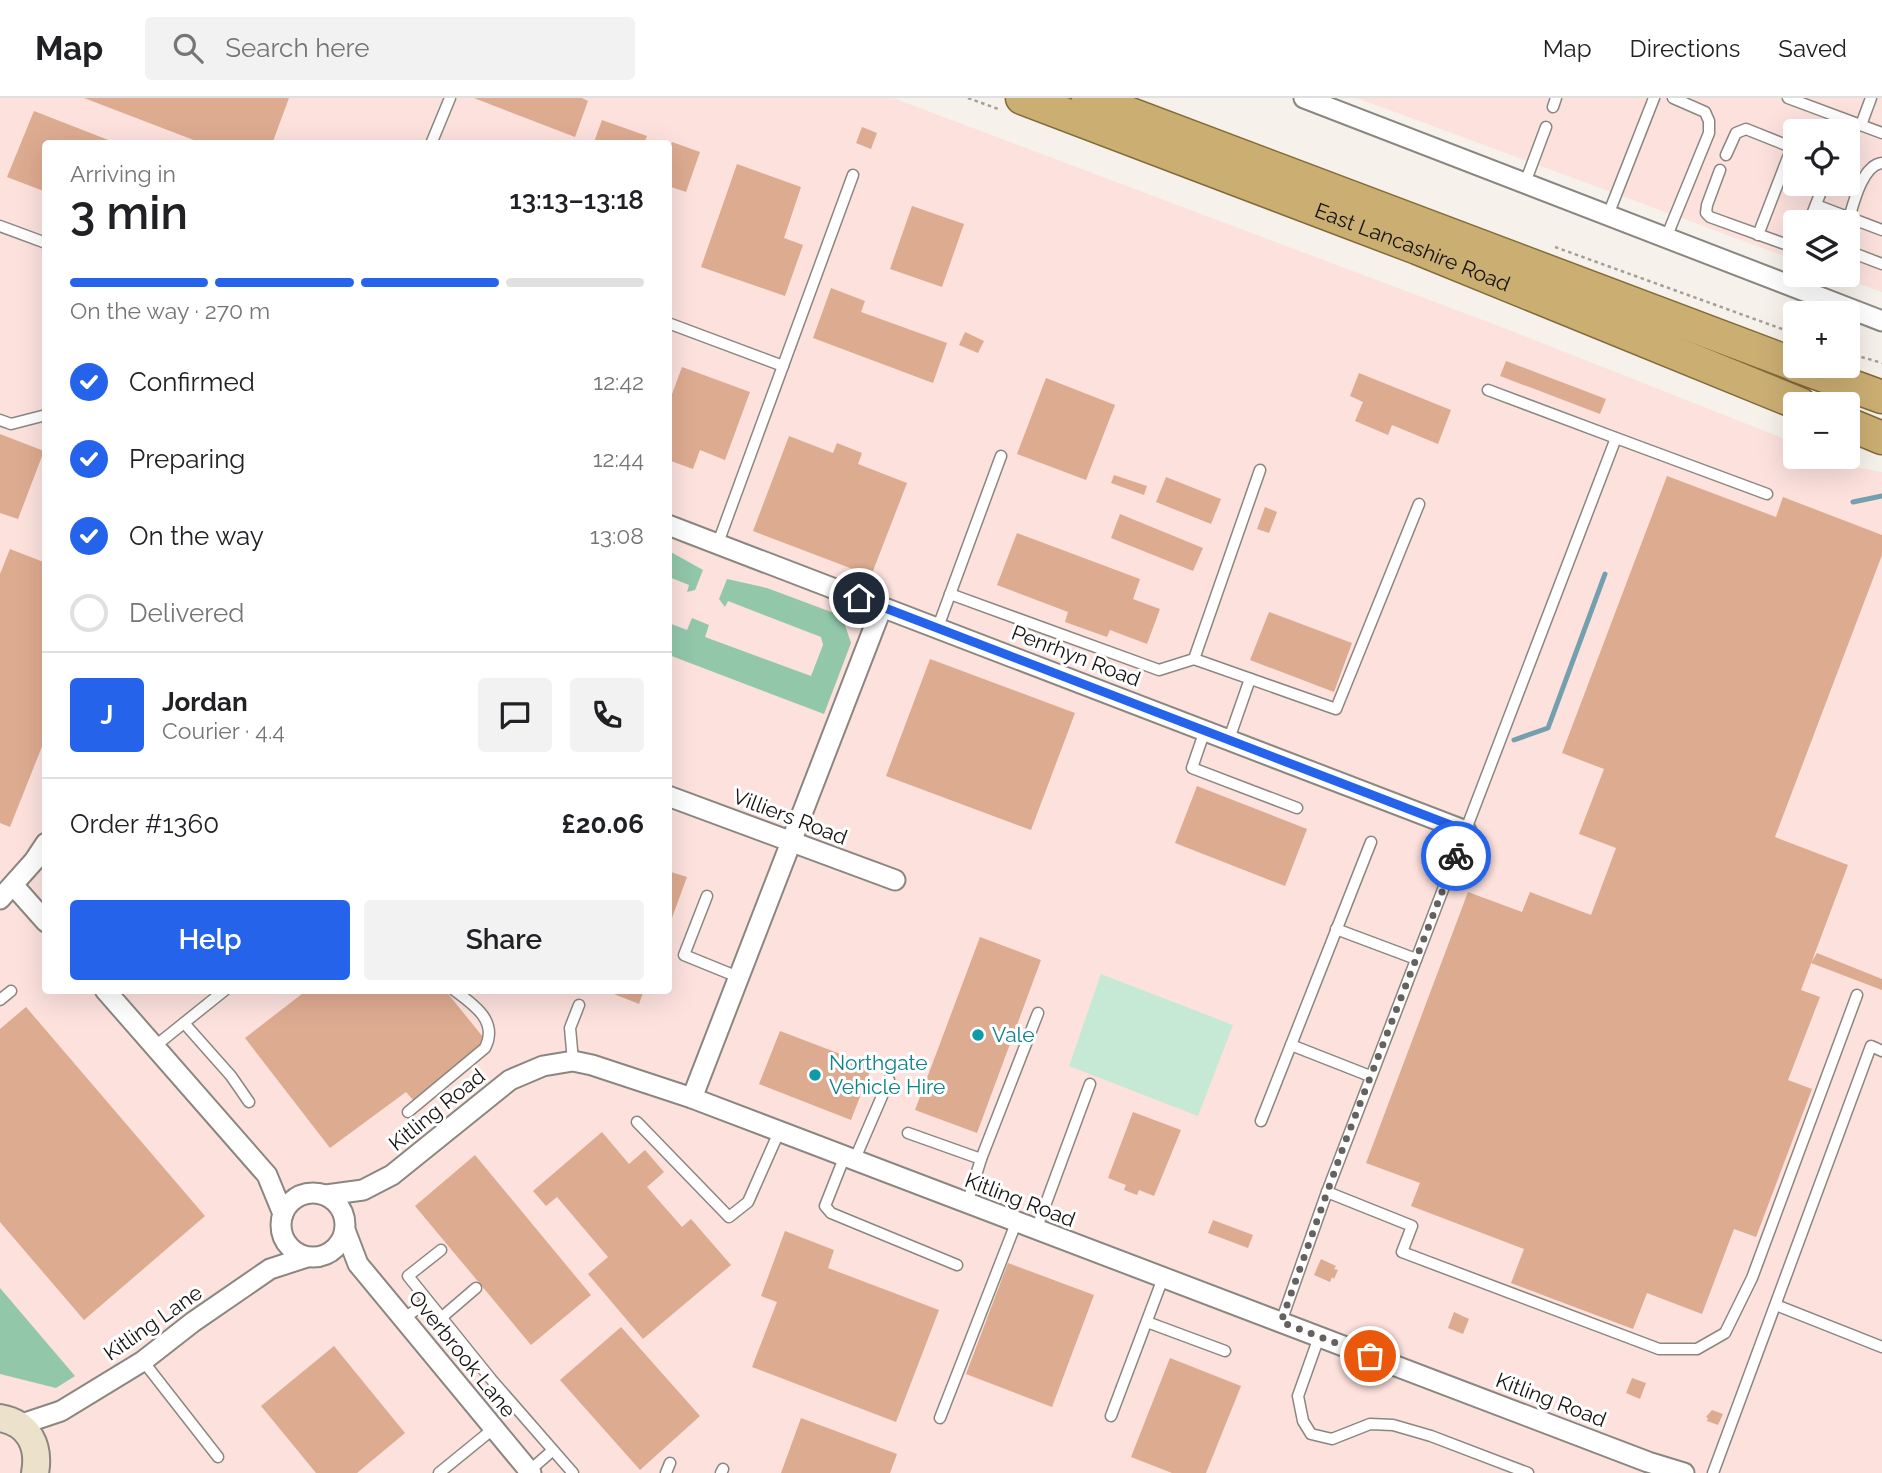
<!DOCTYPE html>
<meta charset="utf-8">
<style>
:root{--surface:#fff;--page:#f2f2f2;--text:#202124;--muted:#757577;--line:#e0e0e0;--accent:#2563eb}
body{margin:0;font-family:Raleway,sans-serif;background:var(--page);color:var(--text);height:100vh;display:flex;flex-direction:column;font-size:26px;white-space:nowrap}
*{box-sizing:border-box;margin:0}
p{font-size:23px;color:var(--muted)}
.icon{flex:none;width:38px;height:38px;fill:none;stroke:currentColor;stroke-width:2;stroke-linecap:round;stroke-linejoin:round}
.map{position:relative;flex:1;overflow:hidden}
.panel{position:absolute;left:42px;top:42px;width:630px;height:854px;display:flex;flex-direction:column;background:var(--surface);border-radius:7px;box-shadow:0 7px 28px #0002}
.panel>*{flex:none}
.fabs{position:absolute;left:1783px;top:21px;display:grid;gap:14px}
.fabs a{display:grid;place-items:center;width:77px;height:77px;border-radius:7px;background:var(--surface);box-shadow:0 7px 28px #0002;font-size:35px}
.pin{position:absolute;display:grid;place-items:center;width:60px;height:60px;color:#fff;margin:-30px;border:4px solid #fff;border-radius:50%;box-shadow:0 2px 7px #0007}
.courier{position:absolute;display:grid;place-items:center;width:70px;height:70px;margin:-35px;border:5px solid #2563eb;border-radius:50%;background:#fff;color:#222;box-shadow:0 2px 9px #0007}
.head em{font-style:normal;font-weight:600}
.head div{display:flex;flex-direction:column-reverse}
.head{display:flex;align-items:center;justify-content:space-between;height:119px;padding:0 28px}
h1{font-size:46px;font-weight:600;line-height:52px}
.bar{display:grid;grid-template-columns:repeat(4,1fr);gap:10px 7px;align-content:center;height:84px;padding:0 28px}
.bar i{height:9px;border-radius:5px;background:var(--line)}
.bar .current{background:var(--accent)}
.bar p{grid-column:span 4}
.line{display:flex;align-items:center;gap:18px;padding:0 28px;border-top:2px solid var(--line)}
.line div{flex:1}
.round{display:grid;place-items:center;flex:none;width:74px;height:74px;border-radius:7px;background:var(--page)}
ol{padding:0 28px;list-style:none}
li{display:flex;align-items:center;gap:21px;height:77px}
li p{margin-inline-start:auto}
li .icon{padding:7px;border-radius:50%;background:var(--accent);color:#fff;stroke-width:4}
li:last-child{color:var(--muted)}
li i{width:38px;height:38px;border:4px solid var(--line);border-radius:50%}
.cta{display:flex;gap:14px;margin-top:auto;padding:14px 28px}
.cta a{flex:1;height:80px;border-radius:7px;background:var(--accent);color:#fff;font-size:28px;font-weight:600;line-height:80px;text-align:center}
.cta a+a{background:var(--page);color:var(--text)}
header{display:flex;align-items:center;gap:42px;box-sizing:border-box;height:98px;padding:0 35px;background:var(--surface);border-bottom:2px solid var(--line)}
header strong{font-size:33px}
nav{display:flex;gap:38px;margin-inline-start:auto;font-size:24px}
.search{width:490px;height:63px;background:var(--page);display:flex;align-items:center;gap:18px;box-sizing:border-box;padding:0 24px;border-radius:7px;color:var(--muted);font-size:26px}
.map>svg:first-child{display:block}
.industrial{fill:#fce1dd;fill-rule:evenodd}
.green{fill:#c6e9d5}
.forest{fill:#92c7aa}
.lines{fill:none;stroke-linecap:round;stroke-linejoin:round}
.stream{stroke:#749fae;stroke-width:5}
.building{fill:#ddab90}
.service-casing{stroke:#8b8780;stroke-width:13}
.minor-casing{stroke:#8b8780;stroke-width:23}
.secondary-casing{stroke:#8b8780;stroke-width:30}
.trunk-casing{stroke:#836b39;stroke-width:35}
.path{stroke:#a29e99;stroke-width:2.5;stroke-dasharray:3.5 3.5;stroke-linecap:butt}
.service{stroke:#fff;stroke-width:10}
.minor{stroke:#fff;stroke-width:19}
.secondary{stroke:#ece1ca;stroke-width:26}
.trunk{stroke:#cbae72;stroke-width:32}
.done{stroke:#64615e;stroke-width:7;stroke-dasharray:0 12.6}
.route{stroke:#2563eb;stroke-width:9}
.culture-dot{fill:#0f9aa8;stroke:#fff;stroke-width:2.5}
.labels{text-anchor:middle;stroke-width:6;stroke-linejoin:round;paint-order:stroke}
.street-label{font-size:21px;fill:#161412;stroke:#fff}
.culture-label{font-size:21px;fill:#0d838f;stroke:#fff;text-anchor:start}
</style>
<header>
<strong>Map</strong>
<div class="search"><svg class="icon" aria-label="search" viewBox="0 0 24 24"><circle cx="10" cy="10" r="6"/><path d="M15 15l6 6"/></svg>Search here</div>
<nav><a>Map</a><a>Directions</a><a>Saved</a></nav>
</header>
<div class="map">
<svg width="1882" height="1375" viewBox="0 0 1882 1375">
<rect width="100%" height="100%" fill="#f6f1ea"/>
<!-- industrial -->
<g class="industrial">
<path d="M0 0H893L1496 227 1795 345 1796 359H1832L1860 370 1882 374V1375H0ZM46 46H668V892H46Z"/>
<path d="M1357 0H1882V194L1834 177H1848V124H1796L1795 162ZM1796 33H1848V86H1796Z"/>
</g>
<!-- green -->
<path class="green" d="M1101 876 1233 927 1198 1018 1069 968Z"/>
<!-- forest -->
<g class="forest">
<path d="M669 453 703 472 695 492 687 494 689 487 669 479Z"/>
<path d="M727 481 767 490 842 518 851 545 824 616 669 557V525L687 532 692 520 709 527 705 539 811 578 823 547 821 539 728 503 725 509 719 501Z"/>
<path d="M0 1190 75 1278 56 1290 0 1276Z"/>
</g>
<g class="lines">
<!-- stream -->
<g class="stream">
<path d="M1853 404 1882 398"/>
<path d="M1514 642 1548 630 1605 476"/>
</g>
</g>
<!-- building -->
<g class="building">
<path d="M84 0H289L272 46H204Z"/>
<path d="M474 0H582L588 3 575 39Z"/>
<path d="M34 13 116 45V46H46V94L7 79Z"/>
<path d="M602 22 647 38 644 46 594 44Z"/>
<path d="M862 29 877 35 871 51 856 45Z"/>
<path d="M672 44 700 54 686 94 668 88V54Z"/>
<path d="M737 66 801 89 784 140 803 147 785 198 701 169Z"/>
<path d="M912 108 964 126 942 189 890 171Z"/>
<path d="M831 190 865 203 861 214 947 245 933 285 813 240Z"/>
<path d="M965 234 984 243 978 255 959 247Z"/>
<path d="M1506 263 1606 301 1600 316 1500 278Z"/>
<path d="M682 269 750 294 725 362 700 352 693 371 668 362V307Z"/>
<path d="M1359 275 1451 312 1438 346 1392 327 1388 337 1355 323 1363 304 1350 298Z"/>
<path d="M1046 280 1115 307 1086 382 1017 356Z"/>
<path d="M0 336 44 353 18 421 0 415Z"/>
<path d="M789 338 833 355 837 345 862 355 858 366 907 385 871 478 753 433Z"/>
<path d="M1114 377 1147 388 1144 397 1111 385Z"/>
<path d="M1667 378 1776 419 1783 399 1882 437V457L1775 739 1848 767 1801 892 1820 899 1788 982 1812 991 1756 1139 1734 1131 1702 1216 1647 1195 1633 1231 1511 1185 1524 1151 1411 1108 1420 1085 1366 1065 1468 794 1522 814 1530 794 1591 817 1616 750 1579 736 1604 671 1562 655Z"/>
<path d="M1166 379 1221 401 1211 426 1156 404Z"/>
<path d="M1265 409 1277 414 1269 435 1257 431Z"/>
<path d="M1120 416 1203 450 1193 473 1111 440Z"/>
<path d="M1017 435 1140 481 1133 501 1160 511 1147 546 1110 532 1107 539 1065 524 1068 514 997 487Z"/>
<path d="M10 451 46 465V647L43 646 10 729 0 725V476Z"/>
<path d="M1269 514 1352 545 1334 594 1250 562Z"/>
<path d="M930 561 1075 615 1031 732 886 678Z"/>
<path d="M1197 688 1307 731 1285 788 1175 745Z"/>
<path d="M668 773 687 779 669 828H668Z"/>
<path d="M980 839 1041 862 977 1035 915 1012Z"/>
<path d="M1817 855 1882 881V892L1811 865Z"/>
<path d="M307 892H445L487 944 414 1003 406 994 330 1050 245 940Z"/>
<path d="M604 892H644L639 906Z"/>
<path d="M26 909 205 1118 84 1222 0 1124V931Z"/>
<path d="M780 933 872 968 851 1022 759 986Z"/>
<path d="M1133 1014 1181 1032 1154 1098 1139 1092 1137 1097 1124 1092 1126 1087 1108 1080Z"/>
<path d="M602 1034 629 1066 645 1052 664 1074 647 1089 682 1129 691 1121 731 1167 643 1241 588 1176 608 1159 557 1099 546 1108 533 1093Z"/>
<path d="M475 1057 591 1197 531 1247 415 1108Z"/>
<path d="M1213 1122 1253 1137 1248 1150 1208 1135Z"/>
<path d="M785 1133 834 1152 828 1170 939 1212 896 1324 752 1269 777 1204 761 1198Z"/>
<path d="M1321 1161 1336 1168 1334 1171 1338 1172 1334 1181 1332 1179 1330 1184 1314 1177Z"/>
<path d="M1008 1165 1094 1197 1052 1309 966 1276Z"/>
<path d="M1454 1214 1469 1221 1463 1236 1448 1230Z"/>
<path d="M621 1229 700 1318 640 1372 560 1282Z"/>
<path d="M334 1248 405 1335 357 1375H316L261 1308Z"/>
<path d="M1170 1260 1241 1288 1206 1375H1172L1131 1359Z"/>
<path d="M1632 1280 1646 1285 1640 1301 1626 1295Z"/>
<path d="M1712 1312 1723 1316 1718 1327 1707 1323 1708 1320 1706 1319Z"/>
<path d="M801 1320 897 1356 890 1375H781Z"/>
</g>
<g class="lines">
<!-- service casing -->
<g class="service-casing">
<g id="service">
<path d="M1788 0 1882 35"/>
<path d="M1553 9 1556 0"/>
<path d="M1861 27 1871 0"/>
<path d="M431 46 450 0"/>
<path d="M1726 57 1736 35 1746 31 1796 51"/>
<path d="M1720 72 1707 107 1706 115 1710 119 1796 150"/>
<path d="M1525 85 1546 29"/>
<path d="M1816 107 1882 132"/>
<path d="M1608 117 1654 0"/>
<path d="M1809 124 1824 86"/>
<path d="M1848 124C1853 107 1862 67 1882 65"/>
<path d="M0 128 46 145"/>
<path d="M1758 137 1792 49"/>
<path d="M1666 140 1709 35V23L1705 14 1673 0"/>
<path d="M1848 153 1882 166"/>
<path d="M1787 186 1796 162"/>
<path d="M668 225 783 268"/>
<path d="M1488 292 1616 340"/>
<path d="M0 322 11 326 46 317"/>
<path d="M1767 396 1616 340 1327 1094 1412 1128 1402 1154 1659 1251H1697L1725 1235 1752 1180 1857 897"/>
<path d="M718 445 853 77"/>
<path d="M950 496 1159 572 1194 561 1336 611 1419 406"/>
<path d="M938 529 1001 358"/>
<path d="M1194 561 1260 372"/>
<path d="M1205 632 1192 670 1297 710"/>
<path d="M1229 641 1250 581"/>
<path d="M707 798 684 857 738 879"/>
<path d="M1336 831 1416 861"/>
<path d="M0 902 11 893"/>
<path d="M184 925 231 978 249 1004"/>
<path d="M1291 947 1370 978"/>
<path d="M154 949 225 892"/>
<path d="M573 963 570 930 579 907"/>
<path d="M408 1014 485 950C499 923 473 906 454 892"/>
<path d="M1261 1023 1371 744"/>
<path d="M637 1024 729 1119 748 1104 779 1034"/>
<path d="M908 1035 981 1061"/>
<path d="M844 1060 825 1108 831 1115 957 1167"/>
<path d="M854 1063 889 982"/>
<path d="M967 1106 981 1061 1038 915"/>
<path d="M1036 1132 1090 986"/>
<path d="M441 1152 408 1178 491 1281 573 1375"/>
<path d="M1776 1207 1882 1249"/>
<path d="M441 1220 476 1190"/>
<path d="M403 1221 427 1204"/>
<path d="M1147 1224 1225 1253"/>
<path d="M1281 1224 1327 1094"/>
<path d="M1319 1239 1298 1298 1303 1323 1311 1336 1332 1341 1370 1326 1393 1327 1431 1338 1528 1375"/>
<path d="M143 1263 218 1359"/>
<path d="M1111 1318 1163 1180"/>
<path d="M940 1320 1016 1125"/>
<path d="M529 1373 552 1353"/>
<path d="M439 1375 493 1331"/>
<path d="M666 1375 670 1365"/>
<path d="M721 1375 723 1371"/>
<path d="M1713 1375 1871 948 1882 953"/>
</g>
</g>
<!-- minor casing -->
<g class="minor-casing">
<g id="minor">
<path d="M1304 0 1882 223"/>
<path d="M668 427 1466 733"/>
<path d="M668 698 895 782"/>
<path d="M14 788 46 824"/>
<path d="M0 801 34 763 46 745"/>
<path d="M105 892 267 1077 283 1116"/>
<path d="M692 1000 882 509"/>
<circle cx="313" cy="1127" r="32"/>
<path d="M326 1097 363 1092 392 1077 510 982 543 968 573 963 592 967 692 1000 1648 1364 1684 1375"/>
<path d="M345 1132 358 1166 531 1375"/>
<path d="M19 1327 61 1313 143 1263 193 1224 270 1171 307 1159"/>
</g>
</g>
<!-- secondary casing -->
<g class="secondary-casing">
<path id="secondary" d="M0 1320C29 1325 40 1348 35 1375"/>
</g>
<!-- trunk casing -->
<g class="trunk-casing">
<g id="trunk">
<path id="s1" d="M1022 0 1417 150 1800 306"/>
<path d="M1088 0 1796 267"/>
<path d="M1797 268 1882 299"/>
<path d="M1848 326 1882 340"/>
</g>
</g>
<!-- path -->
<g class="path">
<path d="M968 0 1001 12"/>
<path d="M1555 149 1796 236"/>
<path d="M1848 255 1882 265"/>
</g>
<!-- service -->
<use href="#service" class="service"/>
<!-- minor -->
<use href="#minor" class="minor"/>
<!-- secondary -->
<use href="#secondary" class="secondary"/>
<!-- trunk -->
<use href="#trunk" class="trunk"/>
</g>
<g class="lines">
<!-- done -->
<path class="done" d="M1370 1258 1281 1224 1344 1047 1456 758"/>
<!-- route -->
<path class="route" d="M859 500 1466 733 1456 758"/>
</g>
<!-- markers -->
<g class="culture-dot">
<circle cx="978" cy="937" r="7"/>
<circle cx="815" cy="977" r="7"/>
</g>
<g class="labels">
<!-- street labels -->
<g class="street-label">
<text dy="7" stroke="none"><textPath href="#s1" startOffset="418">East Lancashire Road</textPath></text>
<text transform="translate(1076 558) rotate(21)" y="7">Penrhyn Road</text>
<text transform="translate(790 719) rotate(21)" y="7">Villiers Road</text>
<text transform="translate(437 1012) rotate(-39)" y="7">Kitling Road</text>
<text transform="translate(1020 1102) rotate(21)" y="7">Kitling Road</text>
<text transform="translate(153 1225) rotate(-35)" y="7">Kitling Lane</text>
<text transform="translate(462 1256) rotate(51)" y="7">Overbrook Lane</text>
<text transform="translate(1551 1302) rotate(21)" y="7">Kitling Road</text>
</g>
<!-- culture labels -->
<g class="culture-label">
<text x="992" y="944">Vale</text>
<text x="829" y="972">Northgate<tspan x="829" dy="24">Vehicle Hire</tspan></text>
</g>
</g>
</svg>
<div class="fabs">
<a><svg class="icon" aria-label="locate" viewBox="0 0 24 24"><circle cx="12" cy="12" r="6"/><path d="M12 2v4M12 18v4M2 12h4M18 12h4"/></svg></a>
<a><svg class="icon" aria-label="layers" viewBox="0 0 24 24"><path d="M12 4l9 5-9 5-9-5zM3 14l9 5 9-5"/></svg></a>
<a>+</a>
<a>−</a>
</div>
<div class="pin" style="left:1370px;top:1258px;background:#ea580c"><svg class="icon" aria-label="bag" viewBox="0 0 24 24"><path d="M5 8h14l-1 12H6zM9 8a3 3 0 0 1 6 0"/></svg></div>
<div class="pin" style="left:859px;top:500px;background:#1f2937"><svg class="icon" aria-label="home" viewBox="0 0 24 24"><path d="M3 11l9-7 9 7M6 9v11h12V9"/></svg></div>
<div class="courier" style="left:1456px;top:758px"><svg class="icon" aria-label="bike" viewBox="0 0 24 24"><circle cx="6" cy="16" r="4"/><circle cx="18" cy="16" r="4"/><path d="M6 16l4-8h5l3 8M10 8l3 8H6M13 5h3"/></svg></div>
<section class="panel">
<div class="head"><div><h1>3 min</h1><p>Arriving in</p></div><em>13:13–13:18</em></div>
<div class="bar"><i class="current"></i><i class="current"></i><i class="current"></i><i></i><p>On the way · 270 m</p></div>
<ol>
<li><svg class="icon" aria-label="check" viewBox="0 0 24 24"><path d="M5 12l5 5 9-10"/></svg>Confirmed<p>12:42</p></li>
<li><svg class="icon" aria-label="check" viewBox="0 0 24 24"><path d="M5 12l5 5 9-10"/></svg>Preparing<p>12:44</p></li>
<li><svg class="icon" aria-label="check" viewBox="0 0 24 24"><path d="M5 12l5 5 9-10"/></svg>On the way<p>13:08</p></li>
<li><i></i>Delivered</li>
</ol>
<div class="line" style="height:126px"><b class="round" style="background:var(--accent);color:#fff">J</b><div><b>Jordan</b><p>Courier · 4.4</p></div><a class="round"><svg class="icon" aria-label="chat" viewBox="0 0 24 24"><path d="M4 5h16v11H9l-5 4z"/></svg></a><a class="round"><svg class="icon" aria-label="phone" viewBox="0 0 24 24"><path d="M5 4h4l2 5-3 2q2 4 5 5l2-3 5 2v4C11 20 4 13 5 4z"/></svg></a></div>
<div class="line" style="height:91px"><div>Order #1360</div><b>£20.06</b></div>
<div class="cta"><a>Help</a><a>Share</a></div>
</section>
</div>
